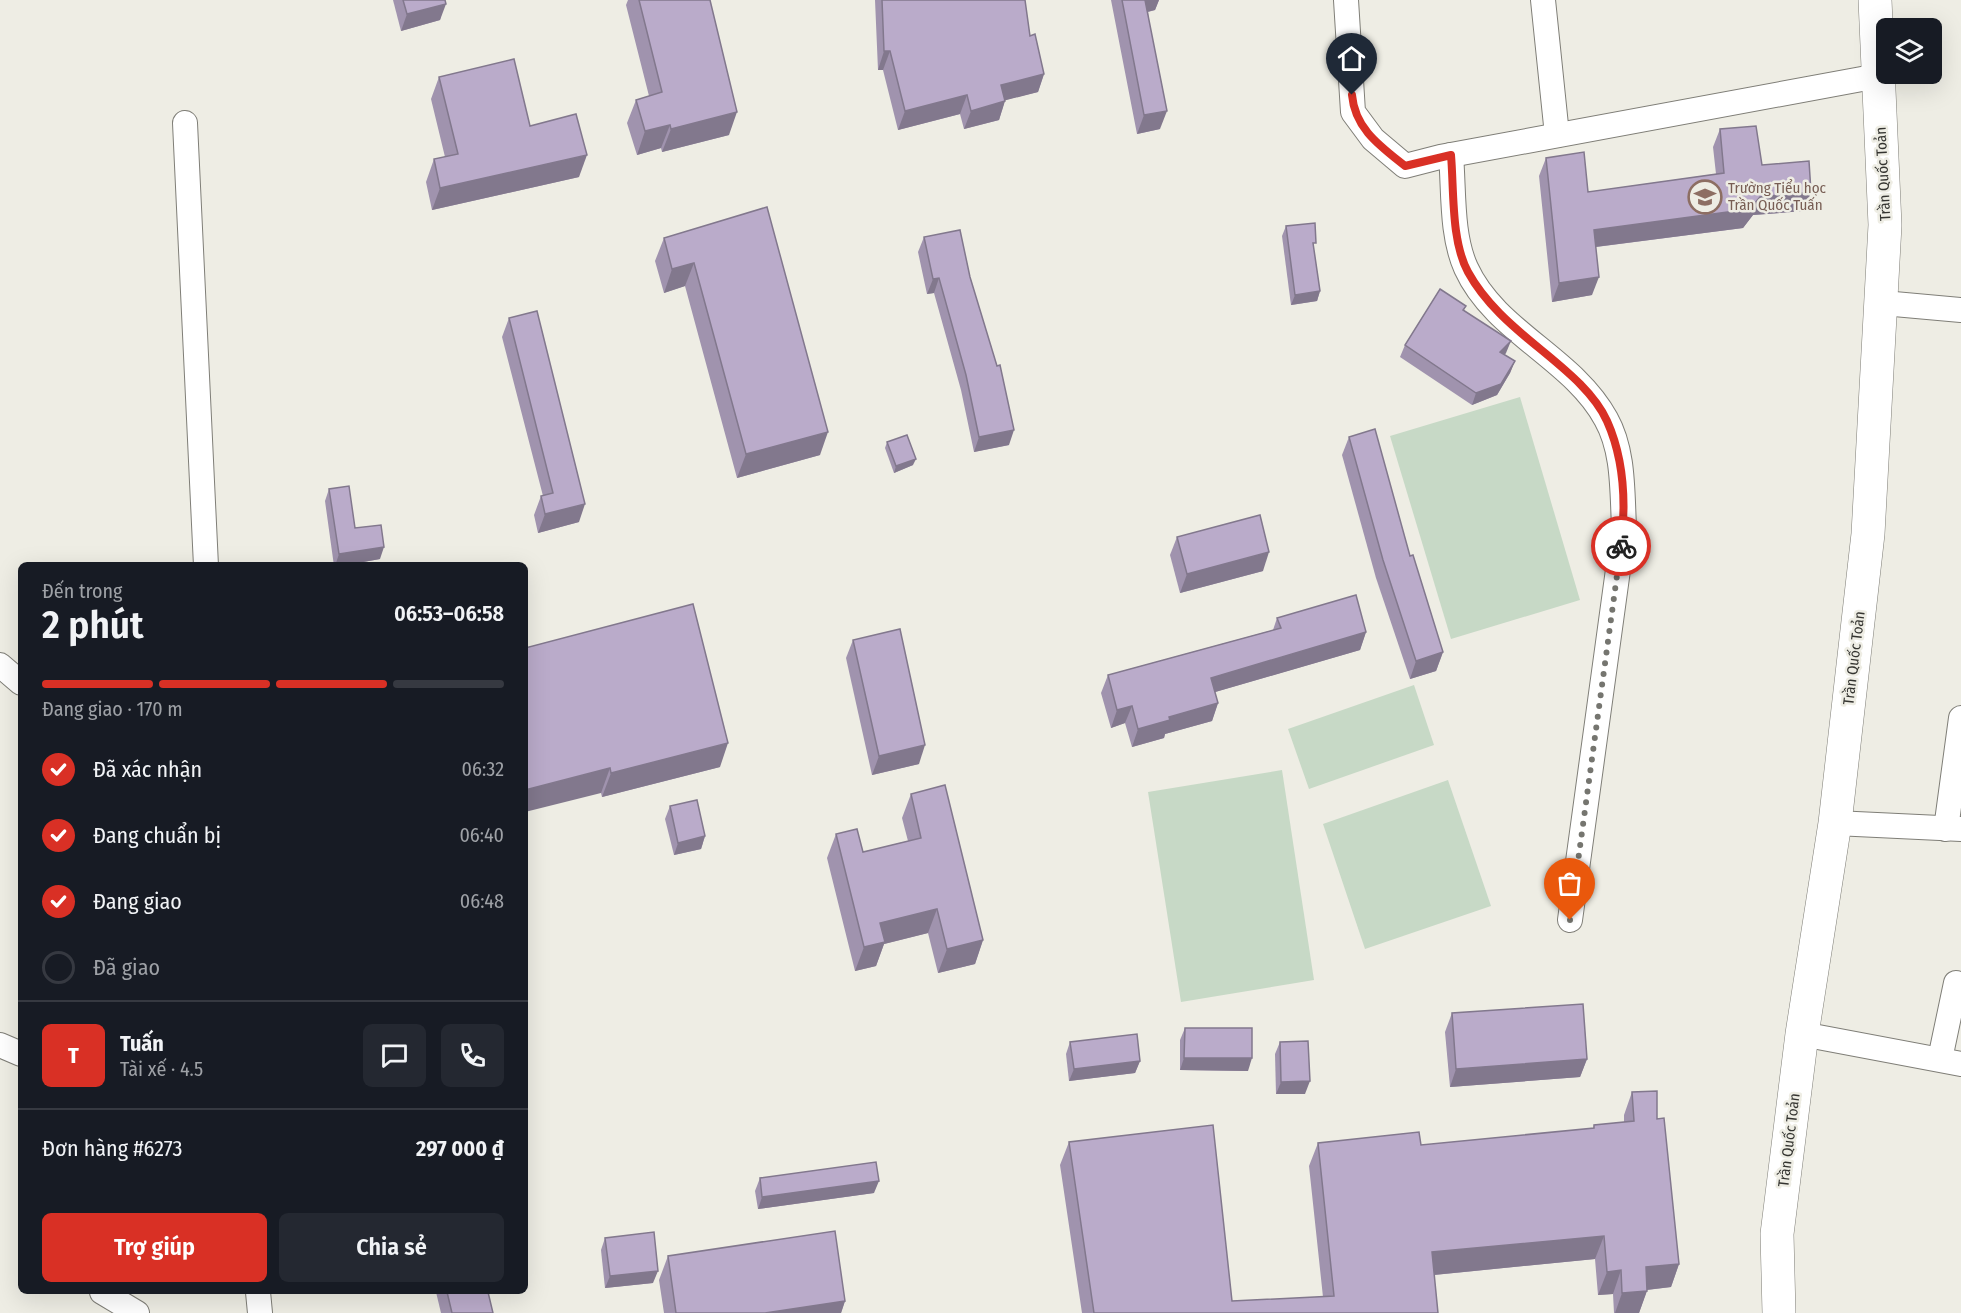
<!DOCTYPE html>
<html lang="vi">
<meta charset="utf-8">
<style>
:root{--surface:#171b24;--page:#242831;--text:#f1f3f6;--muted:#9ea1a6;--line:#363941;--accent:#d93025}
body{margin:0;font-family:"Fira Sans Condensed",sans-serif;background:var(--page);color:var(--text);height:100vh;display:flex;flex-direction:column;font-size:22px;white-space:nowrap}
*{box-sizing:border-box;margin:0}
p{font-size:20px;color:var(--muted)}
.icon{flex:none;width:33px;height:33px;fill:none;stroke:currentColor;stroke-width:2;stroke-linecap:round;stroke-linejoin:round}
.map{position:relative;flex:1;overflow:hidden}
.sheet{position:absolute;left:18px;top:562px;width:510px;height:732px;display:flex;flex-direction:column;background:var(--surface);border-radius:9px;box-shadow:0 6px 24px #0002}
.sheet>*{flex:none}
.fabs{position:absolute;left:1876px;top:18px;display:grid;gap:12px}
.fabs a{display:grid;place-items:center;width:66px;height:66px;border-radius:9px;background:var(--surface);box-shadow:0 6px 24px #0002;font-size:30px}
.pin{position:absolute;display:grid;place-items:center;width:51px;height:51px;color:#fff;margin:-62px -26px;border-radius:50% 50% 50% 0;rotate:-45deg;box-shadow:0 0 6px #0007}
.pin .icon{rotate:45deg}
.courier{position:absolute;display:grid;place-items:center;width:60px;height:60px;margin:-30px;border:4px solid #d93025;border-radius:50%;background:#fff;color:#222;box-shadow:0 2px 8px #0007}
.headline em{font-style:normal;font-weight:600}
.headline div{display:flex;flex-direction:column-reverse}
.headline{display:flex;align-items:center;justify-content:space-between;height:102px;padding:0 24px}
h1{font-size:39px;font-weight:600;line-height:45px}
.bar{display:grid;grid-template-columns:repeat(4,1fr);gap:9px 6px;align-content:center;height:72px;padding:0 24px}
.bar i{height:8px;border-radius:4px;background:var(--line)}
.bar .current{background:var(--accent)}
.bar p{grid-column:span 4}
.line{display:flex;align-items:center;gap:15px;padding:0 24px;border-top:2px solid var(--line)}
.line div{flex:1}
.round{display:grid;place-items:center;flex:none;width:63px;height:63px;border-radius:9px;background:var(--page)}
ol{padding:0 24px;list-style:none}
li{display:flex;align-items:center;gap:18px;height:66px}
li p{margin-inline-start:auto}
li .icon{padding:6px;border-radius:50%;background:var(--accent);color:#fff;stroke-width:4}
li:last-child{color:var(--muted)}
li i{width:33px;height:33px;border:3px solid var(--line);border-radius:50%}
.primary-button{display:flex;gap:12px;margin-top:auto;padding:12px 24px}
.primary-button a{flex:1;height:69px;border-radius:9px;background:var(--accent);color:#fff;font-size:24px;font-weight:600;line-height:69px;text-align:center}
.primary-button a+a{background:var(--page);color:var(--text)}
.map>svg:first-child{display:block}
.green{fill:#c7d9c6}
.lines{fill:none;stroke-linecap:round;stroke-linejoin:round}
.minor-casing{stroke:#7f7e77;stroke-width:26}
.secondary-casing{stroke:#7f7e77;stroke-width:34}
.minor{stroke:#fff;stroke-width:24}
.secondary{stroke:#fff;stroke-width:33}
.wall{fill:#a093ae}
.shaded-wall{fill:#82788d}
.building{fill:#baabca;stroke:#82788d;stroke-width:1.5}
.done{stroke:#75756f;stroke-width:6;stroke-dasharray:0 10.8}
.route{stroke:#d93025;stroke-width:8}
.labels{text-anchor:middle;stroke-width:5;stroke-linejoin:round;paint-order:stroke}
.street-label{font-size:15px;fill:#343430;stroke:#eeede4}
.education-label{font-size:15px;fill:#785e54;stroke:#eeede4;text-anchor:start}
</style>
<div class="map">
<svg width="1961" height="1313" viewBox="0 0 1961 1313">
<rect width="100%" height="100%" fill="#eeede4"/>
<!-- green -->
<g class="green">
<path d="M1520 397 1580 600 1451 639 1390 436Z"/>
<path d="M1414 685 1434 745 1309 789 1288 729Z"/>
<path d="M1282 770 1314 980 1181 1002 1148 792Z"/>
<path d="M1448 780 1491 906 1365 949 1323 824Z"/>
</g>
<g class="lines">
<!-- minor casing -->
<g class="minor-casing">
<g id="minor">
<path d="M1346 0 1353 112 1373 139 1405 166 1440 157 1878 76"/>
<path d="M1543 0 1557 135"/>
<path d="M185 123 206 566"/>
<path d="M1451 155C1454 191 1451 235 1466 268 1495 332 1573 358 1606 419 1624 451 1622 491 1624 526L1570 920"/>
<path d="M1883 303 1961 310"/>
<path d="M0 665 21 683"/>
<path d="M1835 823 1961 829"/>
<path d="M1946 829 1961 718"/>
<path d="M1802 1034 1961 1064"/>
<path d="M0 1045 21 1054"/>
<path d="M1940 1059 1956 983"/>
<path d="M102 1292 137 1313"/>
<path d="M258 1292 260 1313"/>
</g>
</g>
<!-- secondary casing -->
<g class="secondary-casing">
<path id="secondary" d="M1779 1313 1777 1234 1802 1034 1835 823 1868 534 1885 225 1875 0"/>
</g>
<!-- minor -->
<use href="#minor" class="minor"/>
<!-- secondary -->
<use href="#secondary" class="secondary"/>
</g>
<!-- wall -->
<g class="wall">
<path d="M393 0H445L440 20 401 31Z"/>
<path d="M628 0H710L729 135 662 152 661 148 637 155 627 123 636 100 649 96 626 5Z"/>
<path d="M875 0H1025L1030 36 1044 74 1038 92 1005 100 999 120 964 129 960 114 898 130 883 70H878Z"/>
<path d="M1111 0H1159L1155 10 1148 12 1160 129 1137 134Z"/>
<path d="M439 77 530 126 579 177 432 210 426 182 434 159 445 157 431 99Z"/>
<path d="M1720 129 1762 165 1811 192 1804 211 1753 215 1743 228 1596 247 1592 295 1552 302 1539 176 1546 158 1588 192 1716 174 1713 147Z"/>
<path d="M767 207 820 455 737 478 685 286 664 293 655 261 664 238Z"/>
<path d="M1286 226 1314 250 1320 291 1317 301 1291 305 1282 236Z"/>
<path d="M924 237 970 277 997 366 1009 445 974 452 961 390 934 293 927 294 918 252Z"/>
<path d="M1466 306 1464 310 1506 353 1504 355 1515 361 1510 373 1497 395 1472 405 1400 357 1405 345Z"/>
<path d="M509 318 579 522 538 533 534 515 541 496H543L502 337Z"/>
<path d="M1349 437 1410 556 1443 652 1436 671 1410 679 1376 578 1342 455Z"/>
<path d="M887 442 913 465 894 473 885 448Z"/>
<path d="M329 489 355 528 380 559 341 566H334L325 501Z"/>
<path d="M1177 537 1263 571 1180 593 1170 555Z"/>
<path d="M1277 618 1366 632 1360 650 1215 692 1218 703 1212 721 1165 734 1164 738 1132 747 1125 723 1111 728 1101 693 1108 675 1273 630Z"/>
<path d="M853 640 919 764 872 775 846 658Z"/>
<path d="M525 648 720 767 602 797 601 793Z"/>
<path d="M911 794 983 940 975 964 938 973 928 933 884 944 876 966 855 971 827 858 836 834 863 852 908 841 902 818Z"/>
<path d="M670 806 705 836 701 849 674 855 665 819Z"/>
<path d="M1452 1013 1587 1059 1580 1077 1450 1087 1445 1032Z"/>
<path d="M1185 1028 1248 1071 1180 1070V1040Z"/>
<path d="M1070 1042 1140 1061 1135 1073 1069 1081 1066 1054Z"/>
<path d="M1280 1042 1305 1094H1276L1275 1054Z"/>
<path d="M1632 1092 1657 1119 1679 1264 1671 1287 1647 1290 1639 1313H1614L1613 1294 1598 1295 1595 1259 1434 1275 1438 1313H1082L1060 1165 1069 1142 1232 1301 1323 1297 1309 1166 1318 1143 1421 1145 1593 1129 1594 1125 1624 1122V1115Z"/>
<path d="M760 1178 874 1193 758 1209 755 1191Z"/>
<path d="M605 1238 653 1283 605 1288 601 1250Z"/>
<path d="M668 1256 845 1301 841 1313H664L659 1280Z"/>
<path d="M436 1292H488L493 1313H441Z"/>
</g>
<!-- shaded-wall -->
<g class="shaded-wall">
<path d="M1143 0H1159L1155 10 1138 14Z"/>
<path d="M446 4 440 20 401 31 407 14Z"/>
<path d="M884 51H890L883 70H878Z"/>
<path d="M1044 74 1038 92 995 103 1001 85Z"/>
<path d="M967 95 960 114 898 130 905 111Z"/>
<path d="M1005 101 999 120 964 129 971 111Z"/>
<path d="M1167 111 1160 129 1137 134 1144 115Z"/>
<path d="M737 112 729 135 662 152 671 129Z"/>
<path d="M670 125 661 148 637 155 645 131Z"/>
<path d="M587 155 579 177 432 210 440 188Z"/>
<path d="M1811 192 1804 211 1753 215 1743 228 1587 248 1594 230 1760 197Z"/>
<path d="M694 263 685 286 664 293 672 269Z"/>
<path d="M1599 277 1592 295 1552 302 1559 283Z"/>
<path d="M939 278 934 293 927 294 933 279Z"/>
<path d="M1320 291 1317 301 1291 305 1295 295Z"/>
<path d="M1511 341 1506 353 1496 364 1500 352Z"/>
<path d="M1515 361 1510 373 1497 395 1472 405 1476 393Z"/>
<path d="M1014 430 1009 445 974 452 979 437Z"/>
<path d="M828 432 820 455 737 478 746 454Z"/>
<path d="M916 459 913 465 894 473 896 466Z"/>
<path d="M585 504 579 522 538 533 545 514Z"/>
<path d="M384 547 380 559 341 566H335L339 554Z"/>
<path d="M1269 552 1263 571 1180 593 1187 574Z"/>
<path d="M1366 632 1360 650 1205 695 1211 678Z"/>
<path d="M1443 652 1436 671 1410 679 1416 661Z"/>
<path d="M1218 703 1212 721 1165 734 1164 738 1132 747 1138 729 1169 717Z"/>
<path d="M1132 706 1125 723 1111 728 1117 710Z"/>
<path d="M728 743 720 767 602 797 611 773Z"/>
<path d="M925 745 919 764 872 775 879 756Z"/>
<path d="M610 768 601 793 525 812V790Z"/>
<path d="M705 836 701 849 674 855 678 843Z"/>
<path d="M937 909 928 933 884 944 876 966 855 971 864 947 880 923Z"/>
<path d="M983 940 975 964 938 973 947 949Z"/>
<path d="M1184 1058H1252L1248 1071 1180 1070Z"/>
<path d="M1587 1059 1580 1077 1450 1087 1456 1069Z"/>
<path d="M1140 1061 1135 1073 1069 1081 1074 1069Z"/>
<path d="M1310 1081 1305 1094H1276L1281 1082Z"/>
<path d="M879 1181 874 1193 758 1209 762 1197Z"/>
<path d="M1604 1236 1595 1259 1423 1276 1432 1252Z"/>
<path d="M1679 1264 1671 1287 1637 1291 1646 1267Z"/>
<path d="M1621 1270 1613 1294 1598 1295 1607 1272Z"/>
<path d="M658 1271 653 1283 605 1288 610 1276Z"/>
<path d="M1647 1291 1639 1313H1615L1622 1293Z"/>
<path d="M845 1301 841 1313H765Z"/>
</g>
<!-- building -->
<g class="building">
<path d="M403 0H445L446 4 407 14Z"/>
<path d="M639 0H710L737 112 671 129 670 125 645 131 636 100 662 92Z"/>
<path d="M882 0H1025L1030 36 1035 34 1044 74 1001 85 1005 101 971 111 967 95 905 111 890 51H884Z"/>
<path d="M1122 0H1145L1167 111 1144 115Z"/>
<path d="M514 59 530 126 576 114 587 155 440 188 434 159 458 154 439 77Z"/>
<path d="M1756 126 1762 165 1809 161 1811 192 1760 197 1750 209 1594 230 1599 277 1559 283 1546 158 1584 152 1588 192 1724 173 1720 129Z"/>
<path d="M767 207 828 432 746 454 694 263 672 269 664 238Z"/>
<path d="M1315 223 1316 243H1313L1320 291 1295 295 1286 226Z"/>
<path d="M960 230 970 277 997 366 1000 365 1014 430 979 437 966 375 939 278 933 279 924 237Z"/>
<path d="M1440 289 1466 306 1463 310 1511 341 1500 352 1515 361 1501 384 1476 393 1405 345Z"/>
<path d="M537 311 585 504 545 514 541 496 553 493 509 318Z"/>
<path d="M1375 429 1410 556 1413 555 1443 652 1416 661 1383 560 1349 437Z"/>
<path d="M907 435 916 459 896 466 887 442Z"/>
<path d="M349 486 355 528 381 525 384 547 339 554 329 489Z"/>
<path d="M1260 515 1269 552 1187 574 1177 537Z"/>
<path d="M1356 595 1366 632 1211 678 1218 703 1169 717 1170 720 1138 729 1132 706 1117 710 1108 675 1281 628 1277 618Z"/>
<path d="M693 604 728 743 611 773 610 768 525 790V648Z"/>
<path d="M900 629 925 745 879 756 853 640Z"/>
<path d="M945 785 983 940 947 949 937 909 880 923 885 942 864 947 836 834 857 829 863 852 921 838 911 794Z"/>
<path d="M697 800 705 836 678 843 670 806Z"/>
<path d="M1583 1004 1587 1059 1456 1069 1452 1013Z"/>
<path d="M1185 1028H1252V1058H1184Z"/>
<path d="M1137 1034 1140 1061 1074 1069 1070 1042Z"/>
<path d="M1308 1041 1310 1081 1281 1082 1280 1042Z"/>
<path d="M1657 1091V1119L1664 1118 1679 1264 1646 1267 1647 1291 1622 1293 1621 1270 1607 1272 1604 1236 1432 1252 1438 1313H1094L1069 1142 1213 1125 1232 1301 1334 1296 1318 1143 1419 1132 1421 1145 1594 1128V1125L1634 1121 1632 1092Z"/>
<path d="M876 1162 879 1181 762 1197 760 1178Z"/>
<path d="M835 1231 845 1301 765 1313H676L668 1256Z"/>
<path d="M654 1232 658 1271 610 1276 605 1238Z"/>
<path d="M447 1292H488L493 1313H452Z"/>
</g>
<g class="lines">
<!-- done -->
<path class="done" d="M1570 920 1621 546"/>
<!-- route -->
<path class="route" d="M1352 95C1355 129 1380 146 1405 166L1451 155C1454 190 1451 241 1468 272 1485 303 1512 326 1539 348 1563 368 1594 392 1607 421 1624 459 1626 505 1621 546"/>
</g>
<!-- icons -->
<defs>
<g id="school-ring" transform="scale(1.725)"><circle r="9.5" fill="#eeede4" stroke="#8d6e63" stroke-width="1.5"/><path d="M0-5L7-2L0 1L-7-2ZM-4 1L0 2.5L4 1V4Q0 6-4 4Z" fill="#8d6e63"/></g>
</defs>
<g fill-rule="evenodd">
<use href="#school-ring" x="1705" y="197"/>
</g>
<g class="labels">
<!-- street labels -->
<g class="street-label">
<text transform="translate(1883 174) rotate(-93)" y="5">Trần Quốc Toản</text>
<text transform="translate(1854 658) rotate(-83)" y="5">Trần Quốc Toản</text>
<text transform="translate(1789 1140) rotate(-83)" y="5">Trần Quốc Toản</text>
</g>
<!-- education labels -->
<g class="education-label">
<text x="1728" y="193">Trường Tiểu học<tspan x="1728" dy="17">Trần Quốc Tuấn</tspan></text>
</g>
</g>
</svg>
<div class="fabs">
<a><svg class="icon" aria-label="layers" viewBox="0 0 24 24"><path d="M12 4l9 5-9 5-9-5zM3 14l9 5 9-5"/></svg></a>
</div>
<div class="pin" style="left:1570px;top:920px;background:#ea580c"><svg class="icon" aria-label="bag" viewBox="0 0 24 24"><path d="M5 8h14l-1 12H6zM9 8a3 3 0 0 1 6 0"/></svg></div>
<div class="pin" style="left:1352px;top:95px;background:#1f2937"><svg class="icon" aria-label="home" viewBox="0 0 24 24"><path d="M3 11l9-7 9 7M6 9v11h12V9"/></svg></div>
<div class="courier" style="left:1621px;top:546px"><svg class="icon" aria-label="bike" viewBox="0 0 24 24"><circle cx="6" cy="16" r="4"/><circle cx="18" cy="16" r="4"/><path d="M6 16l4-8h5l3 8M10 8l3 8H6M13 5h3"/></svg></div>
<section class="sheet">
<div class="headline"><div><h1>2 phút</h1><p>Đến trong</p></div><em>06:53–06:58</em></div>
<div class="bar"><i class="current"></i><i class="current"></i><i class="current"></i><i></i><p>Đang giao · 170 m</p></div>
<ol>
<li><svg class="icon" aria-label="check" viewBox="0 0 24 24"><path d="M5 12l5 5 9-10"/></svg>Đã xác nhận<p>06:32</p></li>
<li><svg class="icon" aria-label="check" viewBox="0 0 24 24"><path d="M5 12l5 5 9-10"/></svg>Đang chuẩn bị<p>06:40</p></li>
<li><svg class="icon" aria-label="check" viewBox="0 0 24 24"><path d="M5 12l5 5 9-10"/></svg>Đang giao<p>06:48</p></li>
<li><i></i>Đã giao</li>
</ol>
<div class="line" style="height:108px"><b class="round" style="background:var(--accent);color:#fff">T</b><div><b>Tuấn</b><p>Tài xế · 4.5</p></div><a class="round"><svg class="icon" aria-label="chat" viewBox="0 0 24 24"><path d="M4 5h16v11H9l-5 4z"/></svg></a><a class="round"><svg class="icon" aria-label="phone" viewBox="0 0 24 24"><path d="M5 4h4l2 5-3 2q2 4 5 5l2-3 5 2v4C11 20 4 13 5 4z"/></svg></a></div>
<div class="line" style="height:78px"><div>Đơn hàng #6273</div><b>297 000 ₫</b></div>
<div class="primary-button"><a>Trợ giúp</a><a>Chia sẻ</a></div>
</section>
</div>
